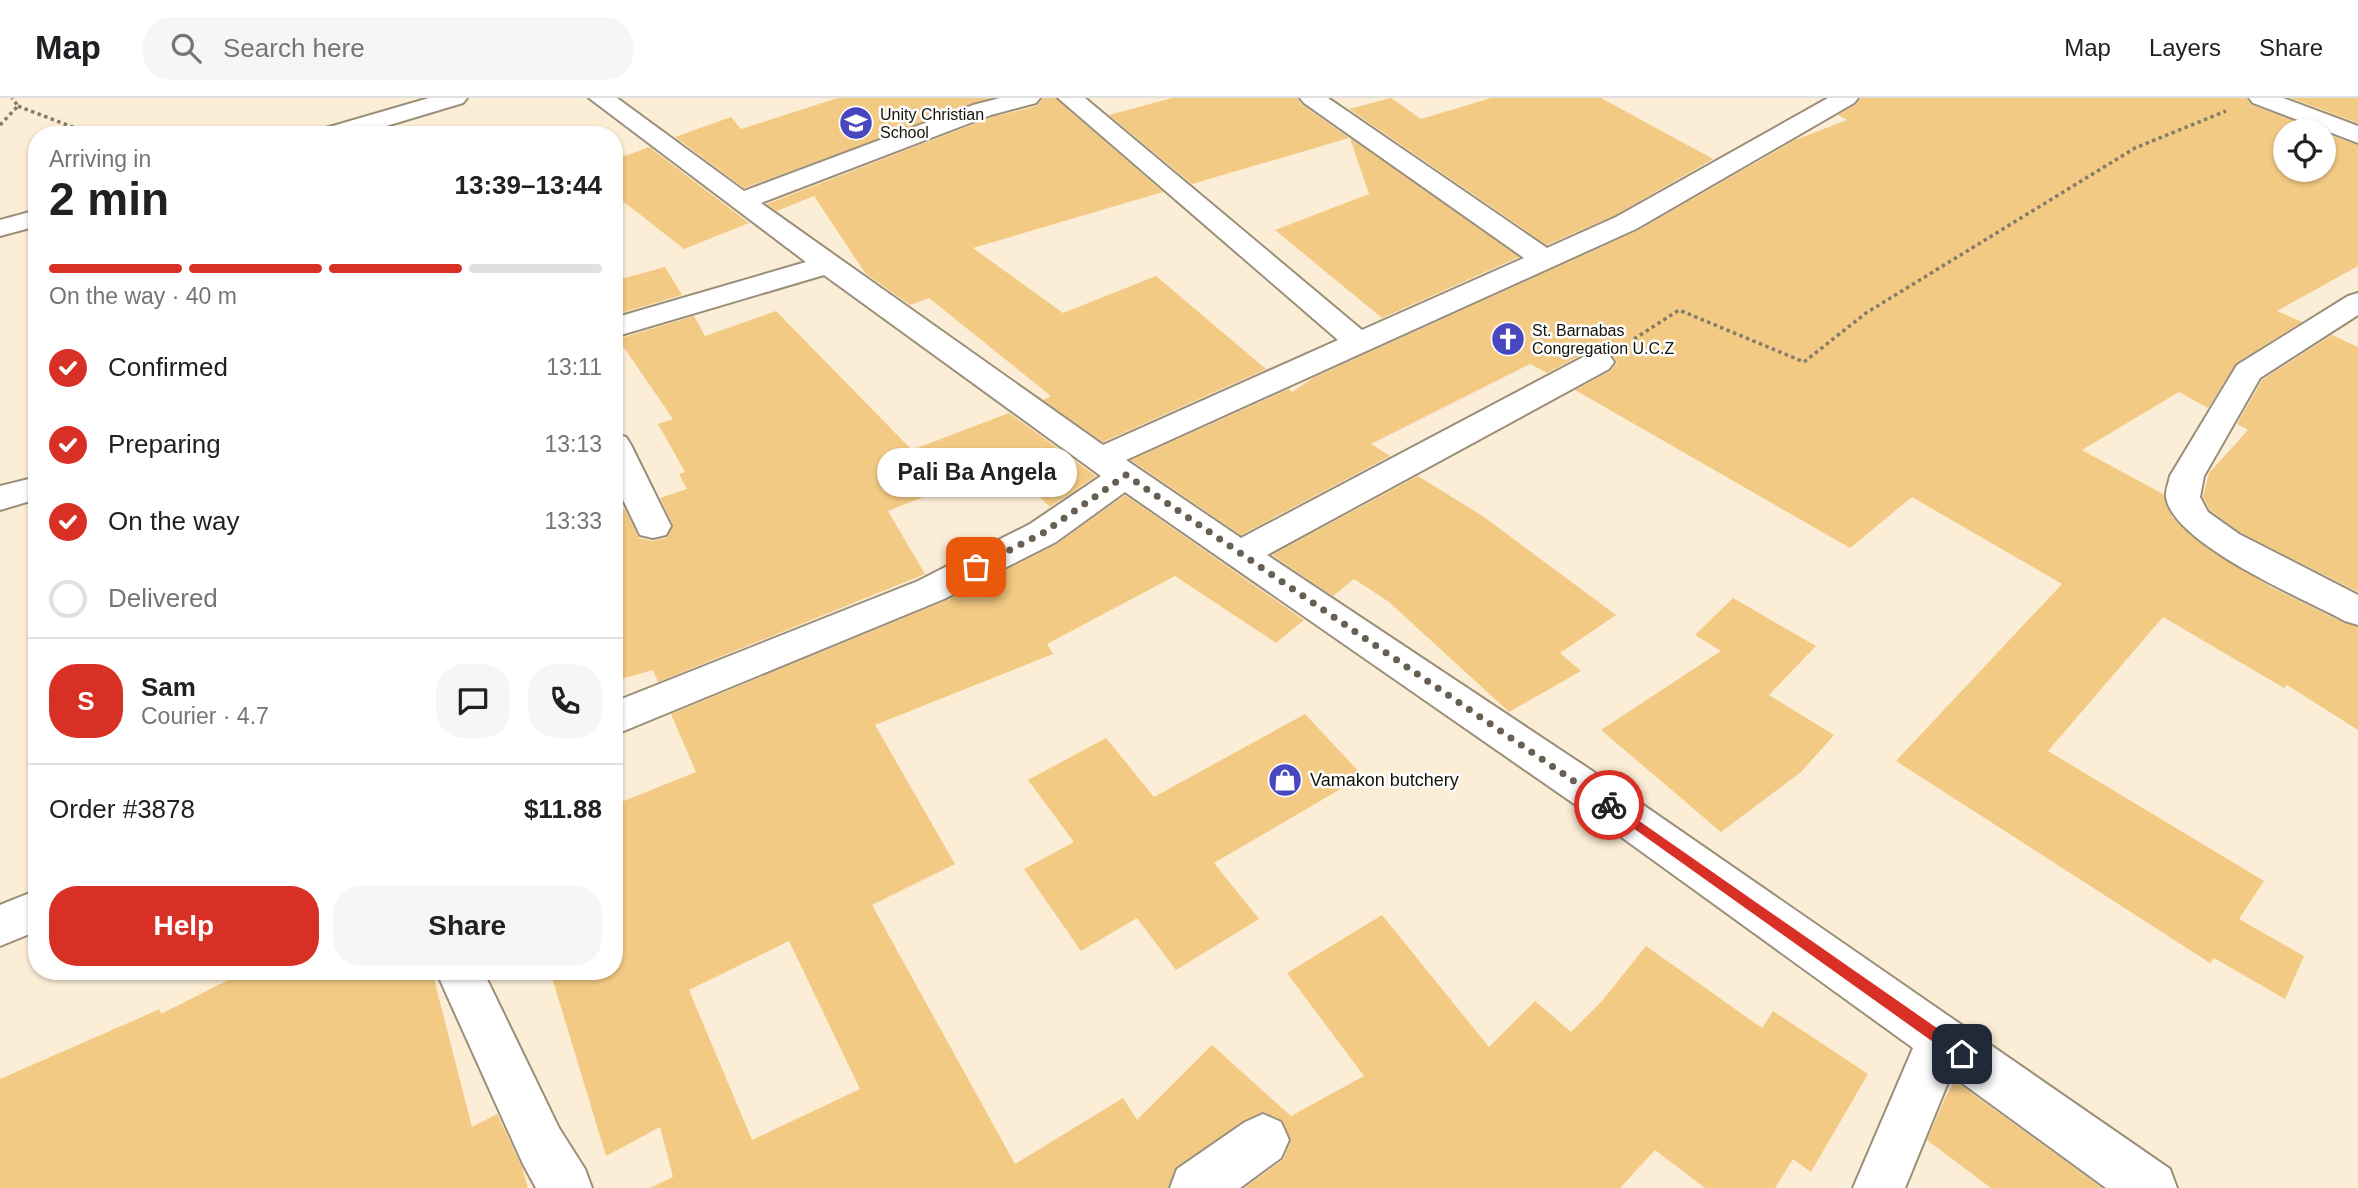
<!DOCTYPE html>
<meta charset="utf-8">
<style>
:root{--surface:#fff;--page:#f6f6f6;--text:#202124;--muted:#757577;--line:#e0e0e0;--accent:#d93025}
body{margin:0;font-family:Helvetica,sans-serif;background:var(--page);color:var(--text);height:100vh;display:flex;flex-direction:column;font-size:26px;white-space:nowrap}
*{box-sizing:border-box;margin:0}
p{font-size:23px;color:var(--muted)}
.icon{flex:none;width:38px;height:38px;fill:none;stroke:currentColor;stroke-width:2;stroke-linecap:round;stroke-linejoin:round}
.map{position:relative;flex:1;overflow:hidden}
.side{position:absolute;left:28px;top:28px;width:595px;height:854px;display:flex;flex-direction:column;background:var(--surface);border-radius:28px;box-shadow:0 2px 5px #0004}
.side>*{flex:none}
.buttons{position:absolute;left:2273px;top:21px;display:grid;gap:14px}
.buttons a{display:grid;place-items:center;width:63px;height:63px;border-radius:50%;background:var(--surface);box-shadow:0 2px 5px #0004;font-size:35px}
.pin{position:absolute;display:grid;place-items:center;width:60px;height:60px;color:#fff;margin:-30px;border-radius:14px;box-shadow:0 4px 10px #0006}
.courier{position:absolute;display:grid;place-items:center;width:70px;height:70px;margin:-35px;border:5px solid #d93025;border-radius:50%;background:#fff;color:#222;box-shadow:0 2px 9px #0007}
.bubble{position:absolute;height:49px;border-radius:24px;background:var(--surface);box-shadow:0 2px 5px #0004;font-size:23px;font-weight:800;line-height:49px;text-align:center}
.headline em{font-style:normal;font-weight:800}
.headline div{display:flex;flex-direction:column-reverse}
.headline{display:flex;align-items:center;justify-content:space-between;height:119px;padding:0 21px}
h1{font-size:46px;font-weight:800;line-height:52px}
.bar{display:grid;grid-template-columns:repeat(4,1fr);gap:10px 7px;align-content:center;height:84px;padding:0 21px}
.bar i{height:9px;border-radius:5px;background:var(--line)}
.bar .current{background:var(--accent)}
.bar p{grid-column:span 4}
.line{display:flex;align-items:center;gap:18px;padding:0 21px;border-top:2px solid var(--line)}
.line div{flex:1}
.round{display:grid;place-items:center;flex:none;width:74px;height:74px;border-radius:28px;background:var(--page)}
ol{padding:0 21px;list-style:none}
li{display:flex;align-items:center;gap:21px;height:77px}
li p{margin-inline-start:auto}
li .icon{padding:7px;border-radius:50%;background:var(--accent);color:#fff;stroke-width:4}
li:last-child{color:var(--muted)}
li i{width:38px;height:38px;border:4px solid var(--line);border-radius:50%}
.primary-button{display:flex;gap:14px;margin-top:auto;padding:14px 21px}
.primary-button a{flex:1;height:80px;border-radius:28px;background:var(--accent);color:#fff;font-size:28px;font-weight:800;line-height:80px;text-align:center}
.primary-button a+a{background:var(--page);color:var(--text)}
header{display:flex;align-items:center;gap:42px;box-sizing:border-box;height:98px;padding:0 35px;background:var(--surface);border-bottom:2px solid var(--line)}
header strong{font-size:33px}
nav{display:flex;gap:38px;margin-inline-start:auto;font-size:24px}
.search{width:490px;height:63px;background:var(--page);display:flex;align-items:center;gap:18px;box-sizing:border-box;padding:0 24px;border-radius:28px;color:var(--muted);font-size:26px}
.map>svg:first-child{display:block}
.building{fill:#f3ca83;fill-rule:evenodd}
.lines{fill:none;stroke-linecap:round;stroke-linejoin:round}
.minor-casing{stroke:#9b8e78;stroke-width:4}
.path{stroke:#847b6b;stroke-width:3.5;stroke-dasharray:3.5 3.5;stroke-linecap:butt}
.minor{fill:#fff;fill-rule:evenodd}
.route{fill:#d93025}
.done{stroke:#675f51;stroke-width:7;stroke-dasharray:0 12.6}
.labels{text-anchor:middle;stroke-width:5;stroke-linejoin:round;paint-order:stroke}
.far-poi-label{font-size:16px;fill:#17120a;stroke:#fdfdfd;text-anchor:start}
.poi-label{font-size:18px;fill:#17120a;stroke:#fdfdfd;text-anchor:start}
</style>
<header>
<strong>Map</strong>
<div class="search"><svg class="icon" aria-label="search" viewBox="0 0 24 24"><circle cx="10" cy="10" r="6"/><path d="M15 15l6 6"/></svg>Search here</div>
<nav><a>Map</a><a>Layers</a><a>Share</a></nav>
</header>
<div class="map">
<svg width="2358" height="1090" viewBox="0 0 2358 1090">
<rect width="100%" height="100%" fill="#fceed6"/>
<!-- building -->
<g class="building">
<path d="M838 0H990L744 90 675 39 731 19 741 31Z"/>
<path d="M1043 0H1055L1163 94 973 150 1063 215 1156 178 1266 271 1103 344 1043 302 1051 298 929 200 910 207 865 175 814 98 777 113 767 106 992 19 1037 8Z"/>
<path d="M1172 0H1297L1302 7 1349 40 1192 86 1109 17Z"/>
<path d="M1391 0 1421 21 1491 0H1601L1713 61 1615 117 1547 147 1349 11Z"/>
<path d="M1861 0H2246L2252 7 2320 33H2286V72H2324V35L2358 47V168L2277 213 2302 224 2236 265 2208 310 2179 294 2082 352 2163 396 2172 419 2190 437 2214 455 2271 489 2344 525 2358 529V632L2287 587 2284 590 2163 519 2048 653 2264 783 2239 821 2304 858 2285 901 2214 860 2210 865 1896 663 2062 486 1912 399 1850 450 1575 292 1611 273 1617 264 1609 254H1587L1547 275 1530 266 1371 346 1390 358 1241 437 1131 362 1289 291 1292 294 1313 280 1637 133 1795 42 1847 22 1838 17 1855 7Z"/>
<path d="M2291 0H2358V25Z"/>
<path d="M1350 40 1519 159 1382 220 1275 132 1369 96Z"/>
<path d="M649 49 749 125 684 151 614 96V62Z"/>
<path d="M665 169 682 197 614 217V183Z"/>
<path d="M776 213 912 352 1009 315 1096 378 1050 409 1006 366 888 413 925 476 658 584 653 572 614 583V414L625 411 639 440 652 443 667 440 673 427 660 400 687 391 679 376 685 374 658 326 673 321 618 241 694 218 705 238Z"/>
<path d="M2332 237 2358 249V494L2240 434 2210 412 2203 399 2209 375 2248 332 2237 326 2262 282Z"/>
<path d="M1418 378 1484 419 1616 517 1560 555 1581 573 1509 614 1389 504 1354 481 1333 498 1272 457Z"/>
<path d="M1125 397 1304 522 1276 545 1175 478 1047 546 1053 556 875 627 955 766 872 807 1015 1066 1123 1000 1137 1022 1212 947 1291 1018 1364 978 1287 875 1382 817 1489 949 1535 903 1571 934 1602 903 1646 848 1762 930 1773 913 1868 976 1811 1074 1793 1061 1775 1090H1705L1655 1052 1620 1090H1244L1283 1062 1291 1043 1283 1023 1264 1014 1244 1022 1176 1069 1168 1090H650L673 1079 660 1029 606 1058 550 873H614V707L696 674 671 616 945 503 1057 446ZM789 843 860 991 752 1042 689 892Z"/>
<path d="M1733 500 1816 548 1769 597 1834 637 1801 674 1721 734 1601 632 1721 553 1695 537Z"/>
<path d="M1305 616 1363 678 1214 765 1259 821 1176 872 1137 820 1081 853 1024 771 1074 744 1028 682 1106 640 1154 699Z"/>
<path d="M246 873H432L472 1029 497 1016 522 1069 528 1090H0V981L160 911 161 916Z"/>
<path d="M1955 983 2102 1090H1991L1927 1042 1945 1000Z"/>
</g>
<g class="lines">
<!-- minor casing -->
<g class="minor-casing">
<g id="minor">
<path d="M429 0H467L463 5 356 37H316L319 32Z"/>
<path d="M589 0H617L744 93 973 7 1000 0H1040L1036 5 991 17 761 105 1103 347 1338 242 1058 0H1085L1362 232 1524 160 1304 5 1300 0H1328L1547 150 1616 119 1828 0H1858L1854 5 1636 131 1126 362 1241 440 1587 257 1598 255 1609 257 1614 264 1609 271 1267 457 1636 702 2170 1071 2177 1090H2106L1951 977 1905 1090H1853L1913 950 1606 728 1125 394 1056 444 944 501 614 637V604L918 483 1030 426 1101 378 824 177 614 239V220L806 164Z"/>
<path d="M2249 0H2283L2358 28V45L2253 5Z"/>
<path d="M37 112V128L0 138V122Z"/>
<path d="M2358 195V217L2260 280 2204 378 2200 399 2208 414 2239 436 2358 497V527L2345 523C2304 501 2173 446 2166 399 2165 393 2169 384 2170 378L2237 267 2348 198Z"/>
<path d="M614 336 626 339 631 347 671 428 666 437 653 440 640 437 614 383Z"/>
<path d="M37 379V401L0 412V388Z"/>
<path d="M37 792V833L0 848V807Z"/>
<path d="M436 873H483L559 1030 585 1071 592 1090H536L523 1066Z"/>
<path d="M1263 1016 1281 1024 1289 1042 1281 1060 1240 1090H1170L1177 1071 1245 1024Z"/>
</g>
</g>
<!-- path -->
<g class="path">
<path d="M18 8 93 37"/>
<path d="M0 27 18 8 12 0"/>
<path d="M1634 241 1679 212 1804 264 1866 215 2135 50 2226 13"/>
</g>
<!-- minor -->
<use href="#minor" class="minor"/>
</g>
<!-- route -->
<path class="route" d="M1609 702 1967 951 1969 956 1967 961H1957L1605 710V703Z"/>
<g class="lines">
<!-- done -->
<path class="done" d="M976 469 1043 435 1126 377 1609 707"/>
</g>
<!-- icons -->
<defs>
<g id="school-disc" transform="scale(1.75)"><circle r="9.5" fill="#4947bd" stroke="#fdfdfd"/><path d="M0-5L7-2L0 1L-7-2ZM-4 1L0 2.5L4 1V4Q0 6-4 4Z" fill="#fff"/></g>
<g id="church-disc" transform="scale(1.75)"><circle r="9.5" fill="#4947bd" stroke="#fdfdfd"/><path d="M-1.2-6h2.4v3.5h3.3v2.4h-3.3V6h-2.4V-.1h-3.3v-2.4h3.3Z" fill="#fff"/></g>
<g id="shop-disc" transform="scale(1.75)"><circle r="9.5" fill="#4947bd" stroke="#fdfdfd"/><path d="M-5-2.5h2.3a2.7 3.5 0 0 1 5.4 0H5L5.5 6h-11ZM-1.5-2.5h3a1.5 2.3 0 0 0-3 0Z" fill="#fff"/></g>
</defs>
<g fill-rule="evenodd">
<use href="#school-disc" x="856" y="25"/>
<use href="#church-disc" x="1508" y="241"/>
<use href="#shop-disc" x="1285" y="682"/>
</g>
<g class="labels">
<!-- far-poi labels -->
<g class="far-poi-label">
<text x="880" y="22">Unity Christian<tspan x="880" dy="18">School</tspan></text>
<text x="1532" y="238">St. Barnabas<tspan x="1532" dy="18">Congregation U.C.Z</tspan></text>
</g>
<!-- poi labels -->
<g class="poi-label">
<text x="1310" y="688">Vamakon butchery</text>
</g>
</g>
</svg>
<div class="buttons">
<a><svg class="icon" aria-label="locate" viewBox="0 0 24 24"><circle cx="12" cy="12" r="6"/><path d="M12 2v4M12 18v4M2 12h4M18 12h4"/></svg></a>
</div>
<div class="pin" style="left:976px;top:469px;background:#ea580c"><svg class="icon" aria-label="bag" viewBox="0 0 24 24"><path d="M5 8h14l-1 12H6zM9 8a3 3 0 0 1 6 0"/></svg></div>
<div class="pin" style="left:1962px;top:956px;background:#1f2937"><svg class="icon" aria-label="home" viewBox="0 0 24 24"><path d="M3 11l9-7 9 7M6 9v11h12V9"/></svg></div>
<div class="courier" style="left:1609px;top:707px"><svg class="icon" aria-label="bike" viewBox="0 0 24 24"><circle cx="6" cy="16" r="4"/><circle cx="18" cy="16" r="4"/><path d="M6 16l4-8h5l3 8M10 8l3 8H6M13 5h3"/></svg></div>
<div class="bubble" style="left:877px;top:350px;width:200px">Pali Ba Angela</div>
<section class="side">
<div class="headline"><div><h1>2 min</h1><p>Arriving in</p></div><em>13:39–13:44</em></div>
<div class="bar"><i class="current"></i><i class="current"></i><i class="current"></i><i></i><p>On the way · 40 m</p></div>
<ol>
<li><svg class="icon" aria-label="check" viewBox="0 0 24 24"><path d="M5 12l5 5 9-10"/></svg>Confirmed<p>13:11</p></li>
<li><svg class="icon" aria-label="check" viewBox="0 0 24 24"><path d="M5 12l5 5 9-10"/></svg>Preparing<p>13:13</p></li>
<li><svg class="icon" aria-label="check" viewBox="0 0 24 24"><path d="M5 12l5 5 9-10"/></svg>On the way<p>13:33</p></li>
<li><i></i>Delivered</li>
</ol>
<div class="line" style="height:126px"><b class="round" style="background:var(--accent);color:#fff">S</b><div><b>Sam</b><p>Courier · 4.7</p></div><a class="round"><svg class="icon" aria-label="chat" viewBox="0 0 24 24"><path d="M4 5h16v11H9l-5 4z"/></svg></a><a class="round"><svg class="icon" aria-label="phone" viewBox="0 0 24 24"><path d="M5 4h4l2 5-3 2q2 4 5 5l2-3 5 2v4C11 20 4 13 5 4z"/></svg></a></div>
<div class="line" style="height:91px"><div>Order #3878</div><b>$11.88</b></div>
<div class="primary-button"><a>Help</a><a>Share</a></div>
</section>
</div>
